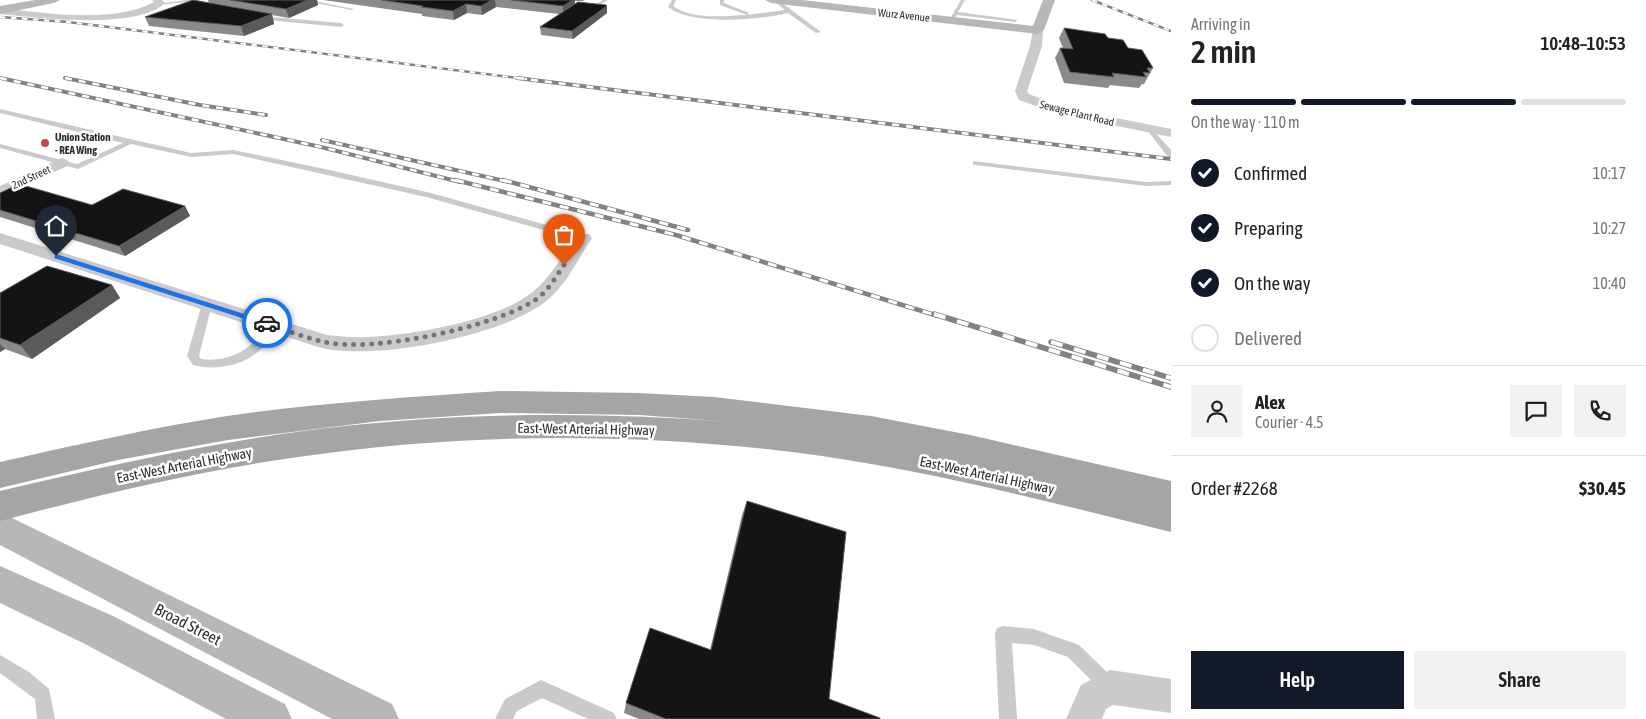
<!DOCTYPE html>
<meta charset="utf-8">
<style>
:root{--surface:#fff;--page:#f2f2f2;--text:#222;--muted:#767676;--line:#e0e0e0;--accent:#111827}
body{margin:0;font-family:"Asap Condensed",sans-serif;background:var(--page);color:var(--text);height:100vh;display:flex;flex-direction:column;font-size:19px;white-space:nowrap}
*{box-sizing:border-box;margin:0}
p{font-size:16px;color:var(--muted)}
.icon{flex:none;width:28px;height:28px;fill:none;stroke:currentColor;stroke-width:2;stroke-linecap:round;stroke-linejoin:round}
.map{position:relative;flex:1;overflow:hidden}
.panel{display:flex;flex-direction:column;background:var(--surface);width:475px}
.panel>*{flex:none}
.pin{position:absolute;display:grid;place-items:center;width:42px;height:42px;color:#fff;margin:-51px -21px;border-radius:50% 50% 50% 0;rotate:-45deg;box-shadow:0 0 5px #0007}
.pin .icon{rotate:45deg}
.courier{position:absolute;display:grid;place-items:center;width:50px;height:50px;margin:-25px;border:4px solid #1a73e8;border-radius:50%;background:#fff;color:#222;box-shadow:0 1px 6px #0007}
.summary em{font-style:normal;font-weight:600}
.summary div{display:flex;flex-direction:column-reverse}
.summary{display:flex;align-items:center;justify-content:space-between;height:85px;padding:0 20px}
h1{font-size:32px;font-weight:600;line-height:38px}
.bar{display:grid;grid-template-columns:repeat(4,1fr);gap:8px 5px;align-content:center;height:60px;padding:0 20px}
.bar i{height:6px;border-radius:4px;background:var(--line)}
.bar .on{background:var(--accent)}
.bar p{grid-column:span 4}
.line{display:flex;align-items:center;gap:12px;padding:0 20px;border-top:1px solid var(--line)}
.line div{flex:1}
.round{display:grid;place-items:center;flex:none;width:52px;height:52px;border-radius:0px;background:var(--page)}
ol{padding:0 20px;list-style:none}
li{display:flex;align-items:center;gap:15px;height:55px}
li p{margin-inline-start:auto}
li .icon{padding:5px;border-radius:50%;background:var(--accent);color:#fff;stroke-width:4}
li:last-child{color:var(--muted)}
li i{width:28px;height:28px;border:2px solid var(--line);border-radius:50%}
.primary-button{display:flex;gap:10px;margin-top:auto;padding:10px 20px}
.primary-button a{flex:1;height:58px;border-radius:0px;background:var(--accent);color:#fff;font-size:20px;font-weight:600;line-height:58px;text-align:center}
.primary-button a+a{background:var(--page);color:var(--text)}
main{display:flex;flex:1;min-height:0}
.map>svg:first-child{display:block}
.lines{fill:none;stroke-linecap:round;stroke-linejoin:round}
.lane{fill:#cacaca;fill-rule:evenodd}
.street{fill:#cacaca;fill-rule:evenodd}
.secondary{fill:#b7b7b7;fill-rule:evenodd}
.primary{fill:#a5a5a5;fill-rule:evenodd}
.rail-far3-casing{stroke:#828282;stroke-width:2.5}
.rail-far2-casing{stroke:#828282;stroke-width:4}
.rail-far1-casing{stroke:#828282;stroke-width:4.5}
.rail-casing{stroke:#828282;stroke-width:5.5}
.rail-far3{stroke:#fff;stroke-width:2;stroke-dasharray:5.5;stroke-linecap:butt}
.rail-far2{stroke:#fff;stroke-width:2.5;stroke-dasharray:7;stroke-linecap:butt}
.rail-far1{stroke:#fff;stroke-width:3;stroke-dasharray:9;stroke-linecap:butt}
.rail{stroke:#fff;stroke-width:4;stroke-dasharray:12;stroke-linecap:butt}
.wall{fill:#8a8a8a}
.shaded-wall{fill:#5a5a5a}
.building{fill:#141414;stroke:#5a5a5a}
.route{fill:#1a73e8}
.done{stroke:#767676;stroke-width:5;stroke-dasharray:0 9}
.poi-dot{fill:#cf444f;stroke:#fff;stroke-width:2}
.labels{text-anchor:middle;stroke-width:5;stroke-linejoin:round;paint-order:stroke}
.far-street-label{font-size:11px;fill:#2d2d2d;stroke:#fff}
.far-poi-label{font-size:11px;font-weight:bold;fill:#2d2d2d;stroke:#fff;text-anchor:start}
.street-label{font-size:14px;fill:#2d2d2d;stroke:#fff}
.near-street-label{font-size:16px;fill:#2d2d2d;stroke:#fff}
</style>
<main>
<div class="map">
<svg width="1171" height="719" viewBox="0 0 1171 719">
<rect width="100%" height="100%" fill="#fff"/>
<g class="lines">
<!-- lane -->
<g class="lane">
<path d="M186 0H203L159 5 157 4Z"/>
<path d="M300 0H310L354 9 352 10Z"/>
<path d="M603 0H608L596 7 584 6 595 5Z"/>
<path d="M672 0H676L673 6C692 20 724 16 747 15L720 5V0H724V3L749 13 747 15 785 10 773 0H778L821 32 816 33 788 13C759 20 693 26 668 7Z"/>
<path d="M961 0H965L958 12 1018 20 1015 22 957 15 954 19H950Z"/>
<path d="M259 16 341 23 344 25 341 27 257 19Z"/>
<path d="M0 109 191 153 233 150 325 169 431 193 586 236 588 238 583 241 426 197 233 154 191 157 131 144 78 169 0 148V144L77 164 123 143 0 113Z"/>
<path d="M1148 129H1152L1171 150V157H1168L1148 131Z"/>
<path d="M973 161 1146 182 1171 181V185L1146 186 976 165H973Z"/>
<path d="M207 301 212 304 199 356 201 359C222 362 242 355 257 339L259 323 264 320 269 323C269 329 269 337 266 343 252 364 217 372 193 365L187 356 202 304Z"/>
<path d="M1003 626 1034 629 1079 645 1115 680 1118 686 1115 692 1109 695 1103 692 1068 657 1034 645 1012 643 1017 719H999L995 634 997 628Z"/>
<path d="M0 655 29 672 49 689 55 719H37L35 699 0 673Z"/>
<path d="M541 680 614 713 617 719H588L542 698 517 711 513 719H495L505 699Z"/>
</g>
<!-- street -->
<g class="street">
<path d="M152 0H162L165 3C138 30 36 18 0 14V8C44 13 114 24 154 2Z"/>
<path d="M1038 27 1043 30 1042 46 1027 91 1029 94 1061 107 1171 129V137L1058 114 1019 100 1015 91 1030 46 1033 30Z"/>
<path d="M62 158 67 160 70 163 67 166 0 197V186Z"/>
<path d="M0 233 327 335C340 336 353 338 365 337 410 336 503 320 536 289 553 274 564 253 577 234H589L592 238C578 259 566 286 545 302 502 336 371 362 318 347L0 244Z"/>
<path d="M1110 670 1171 679V713L1113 705 1106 709 1102 719H1066L1081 685Z"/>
</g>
<!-- secondary -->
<g class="secondary">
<path d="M35 0H60L54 3 0 14V6Z"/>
<path d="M765 0H802L1033 26 1043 0H1055L1044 30 1038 34 771 3Z"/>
<path d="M0 512 392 704 399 719H332L0 545Z"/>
<path d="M0 566 113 616 285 704 292 719H226L85 644 0 603Z"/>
</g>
<!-- primary -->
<path class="primary" d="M500 391 639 393 714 397 871 416 970 435 1171 481V532C1046 501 920 468 792 452 628 432 461 433 298 457 197 471 98 495 0 521V491C98 468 196 446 296 432 441 412 587 411 733 422L639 415 500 413 380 421 228 440 118 460 0 488V462C75 445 151 428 227 416 318 403 409 397 500 391Z"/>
<!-- rail-far3 casing -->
<g class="rail-far3-casing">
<g id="rail-far3">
<path d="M1092 0 1171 31"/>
<path d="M0 17 68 22 527 79"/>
<path d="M0 78 5 79"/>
<path d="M65 78 70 79"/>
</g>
</g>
<!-- rail-far2 casing -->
<g class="rail-far2-casing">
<g id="rail-far2">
<path d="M0 78 321 147 460 182"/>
<path d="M65 78 200 105 266 115"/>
<path d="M517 78 1171 159"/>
<path d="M322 140 509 182"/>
</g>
</g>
<!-- rail-far1 casing -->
<g class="rail-far1-casing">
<g id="rail-far1">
<path d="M455 180 676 235 938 316"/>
<path d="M503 180 688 230"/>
</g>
</g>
<!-- rail casing -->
<g class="rail-casing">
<g id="rail">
<path d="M934 314 1171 387"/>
<path d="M1051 342 1171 378"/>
</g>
</g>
<!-- rail-far3 -->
<use href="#rail-far3" class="rail-far3"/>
<!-- rail-far2 -->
<use href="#rail-far2" class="rail-far2"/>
<!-- rail-far1 -->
<use href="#rail-far1" class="rail-far1"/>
<!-- rail -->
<use href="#rail" class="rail"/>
</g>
<!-- wall -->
<g class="wall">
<path d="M208 0H317L318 5 289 18 272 15 274 24 244 36 149 26 145 17 209 3Z"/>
<path d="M323 0H585L583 1H575V4L607 13 573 39 541 35 540 27 559 14 496 7 482 15 467 13 454 20 422 16V14Z"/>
<path d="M1064 28 1108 38 1128 48 1153 68 1144 84H1142L1139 88 1110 85 1108 88 1064 83 1055 58 1060 48H1063L1059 38Z"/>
<path d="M0 193 92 205 185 206 190 216 125 256 0 217Z"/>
<path d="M112 285 120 298 32 359 5 349 0 352V293Z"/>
<path d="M747 501 829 699 880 719H639L624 713 626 703 710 650 742 515Z"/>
</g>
<!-- shaded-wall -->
<g class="shaded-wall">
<path d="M308 0H317L318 5 289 18 286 9Z"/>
<path d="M492 0H495L496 7 482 15 481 6Z"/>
<path d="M573 0H575V7L563 15V6Z"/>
<path d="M466 4 467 13 454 20 453 11Z"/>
<path d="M607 6V13L573 39 572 31Z"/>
<path d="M272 14 274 24 244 36 241 26Z"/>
<path d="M185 206 190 216 125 256 119 246Z"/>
<path d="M112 285 120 298 32 359 20 345Z"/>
<path d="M0 344 5 349 0 352Z"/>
</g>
<!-- building -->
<g class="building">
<path d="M193 0 272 14 241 26 145 17Z"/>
<path d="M230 0H308L286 9Z"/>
<path d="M381 0H492L481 6 466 4 453 11 421 7 423 6Z"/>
<path d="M511 0H573L563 6Z"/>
<path d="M578 2 606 5 607 6 572 31 540 27Z"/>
<path d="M1064 28 1105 34 1108 38 1123 40 1128 48 1142 50 1153 68H1147L1150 73 1143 72 1146 77 1112 73 1114 77 1070 72 1060 48 1073 49Z"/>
<path d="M19 184 92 205 123 189 185 206 119 246 0 210V193Z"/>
<path d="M47 266 112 285 20 345 0 338V293Z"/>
<path d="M747 501 846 532 829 699 880 718V719H666L626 703 650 628 711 650Z"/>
</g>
<!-- route -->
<path class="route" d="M56 254 269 322 270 323 264 325 54 258Z"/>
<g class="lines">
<!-- done -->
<path class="done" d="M267 323C286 330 305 338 325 342 373 353 494 327 535 300 548 292 556 276 564 265"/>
</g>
<!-- markers -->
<circle class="poi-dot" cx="45" cy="143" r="5"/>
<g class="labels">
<!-- far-street labels -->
<g class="far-street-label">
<text transform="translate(904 15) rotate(6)" y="4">Wurz Avenue</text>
<text transform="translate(1077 113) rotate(14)" y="4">Sewage Plant Road</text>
<text transform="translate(31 177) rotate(-25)" y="4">2nd Street</text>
</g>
<!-- far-poi labels -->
<g class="far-poi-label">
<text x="55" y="141">Union Station<tspan x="55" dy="13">- REA Wing</tspan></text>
</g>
<!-- street labels -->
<g class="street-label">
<text transform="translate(586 429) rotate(1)" y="5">East-West Arterial Highway</text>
<text transform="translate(184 465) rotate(-11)" y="5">East-West Arterial Highway</text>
<text transform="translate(987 475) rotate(12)" y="5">East-West Arterial Highway</text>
</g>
<!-- near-street labels -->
<g class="near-street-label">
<text transform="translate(188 624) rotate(27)" y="6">Broad Street</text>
</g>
</g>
</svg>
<div class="pin" style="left:564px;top:265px;background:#ea580c"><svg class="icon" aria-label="bag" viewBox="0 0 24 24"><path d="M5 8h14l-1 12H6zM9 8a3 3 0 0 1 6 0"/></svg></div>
<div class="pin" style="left:56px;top:256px;background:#1f2937"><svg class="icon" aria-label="home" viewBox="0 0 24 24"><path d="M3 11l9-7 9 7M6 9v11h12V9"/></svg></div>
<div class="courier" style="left:267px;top:323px"><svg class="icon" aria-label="car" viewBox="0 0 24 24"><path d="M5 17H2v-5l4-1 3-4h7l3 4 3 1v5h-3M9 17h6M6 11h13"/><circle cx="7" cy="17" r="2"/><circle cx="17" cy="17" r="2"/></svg></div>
</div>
<section class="panel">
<div class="summary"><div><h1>2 min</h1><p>Arriving in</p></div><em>10:48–10:53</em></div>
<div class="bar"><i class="on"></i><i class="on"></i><i class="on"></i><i></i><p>On the way · 110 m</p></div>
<ol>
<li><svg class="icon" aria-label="check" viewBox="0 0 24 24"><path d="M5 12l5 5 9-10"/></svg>Confirmed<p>10:17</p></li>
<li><svg class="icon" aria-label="check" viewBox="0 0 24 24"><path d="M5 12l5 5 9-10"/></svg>Preparing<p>10:27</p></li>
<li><svg class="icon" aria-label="check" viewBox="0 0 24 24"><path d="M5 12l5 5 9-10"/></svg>On the way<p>10:40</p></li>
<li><i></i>Delivered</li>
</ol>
<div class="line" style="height:90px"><a class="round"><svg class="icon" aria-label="person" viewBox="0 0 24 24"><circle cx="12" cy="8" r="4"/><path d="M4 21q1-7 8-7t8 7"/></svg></a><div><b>Alex</b><p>Courier · 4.5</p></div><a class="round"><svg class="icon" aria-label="chat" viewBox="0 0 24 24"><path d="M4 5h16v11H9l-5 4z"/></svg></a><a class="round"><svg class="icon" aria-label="phone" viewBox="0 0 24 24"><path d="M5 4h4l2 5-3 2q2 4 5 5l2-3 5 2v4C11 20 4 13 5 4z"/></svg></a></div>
<div class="line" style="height:65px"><div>Order #2268</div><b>$30.45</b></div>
<div class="primary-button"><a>Help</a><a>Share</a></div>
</section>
</main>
